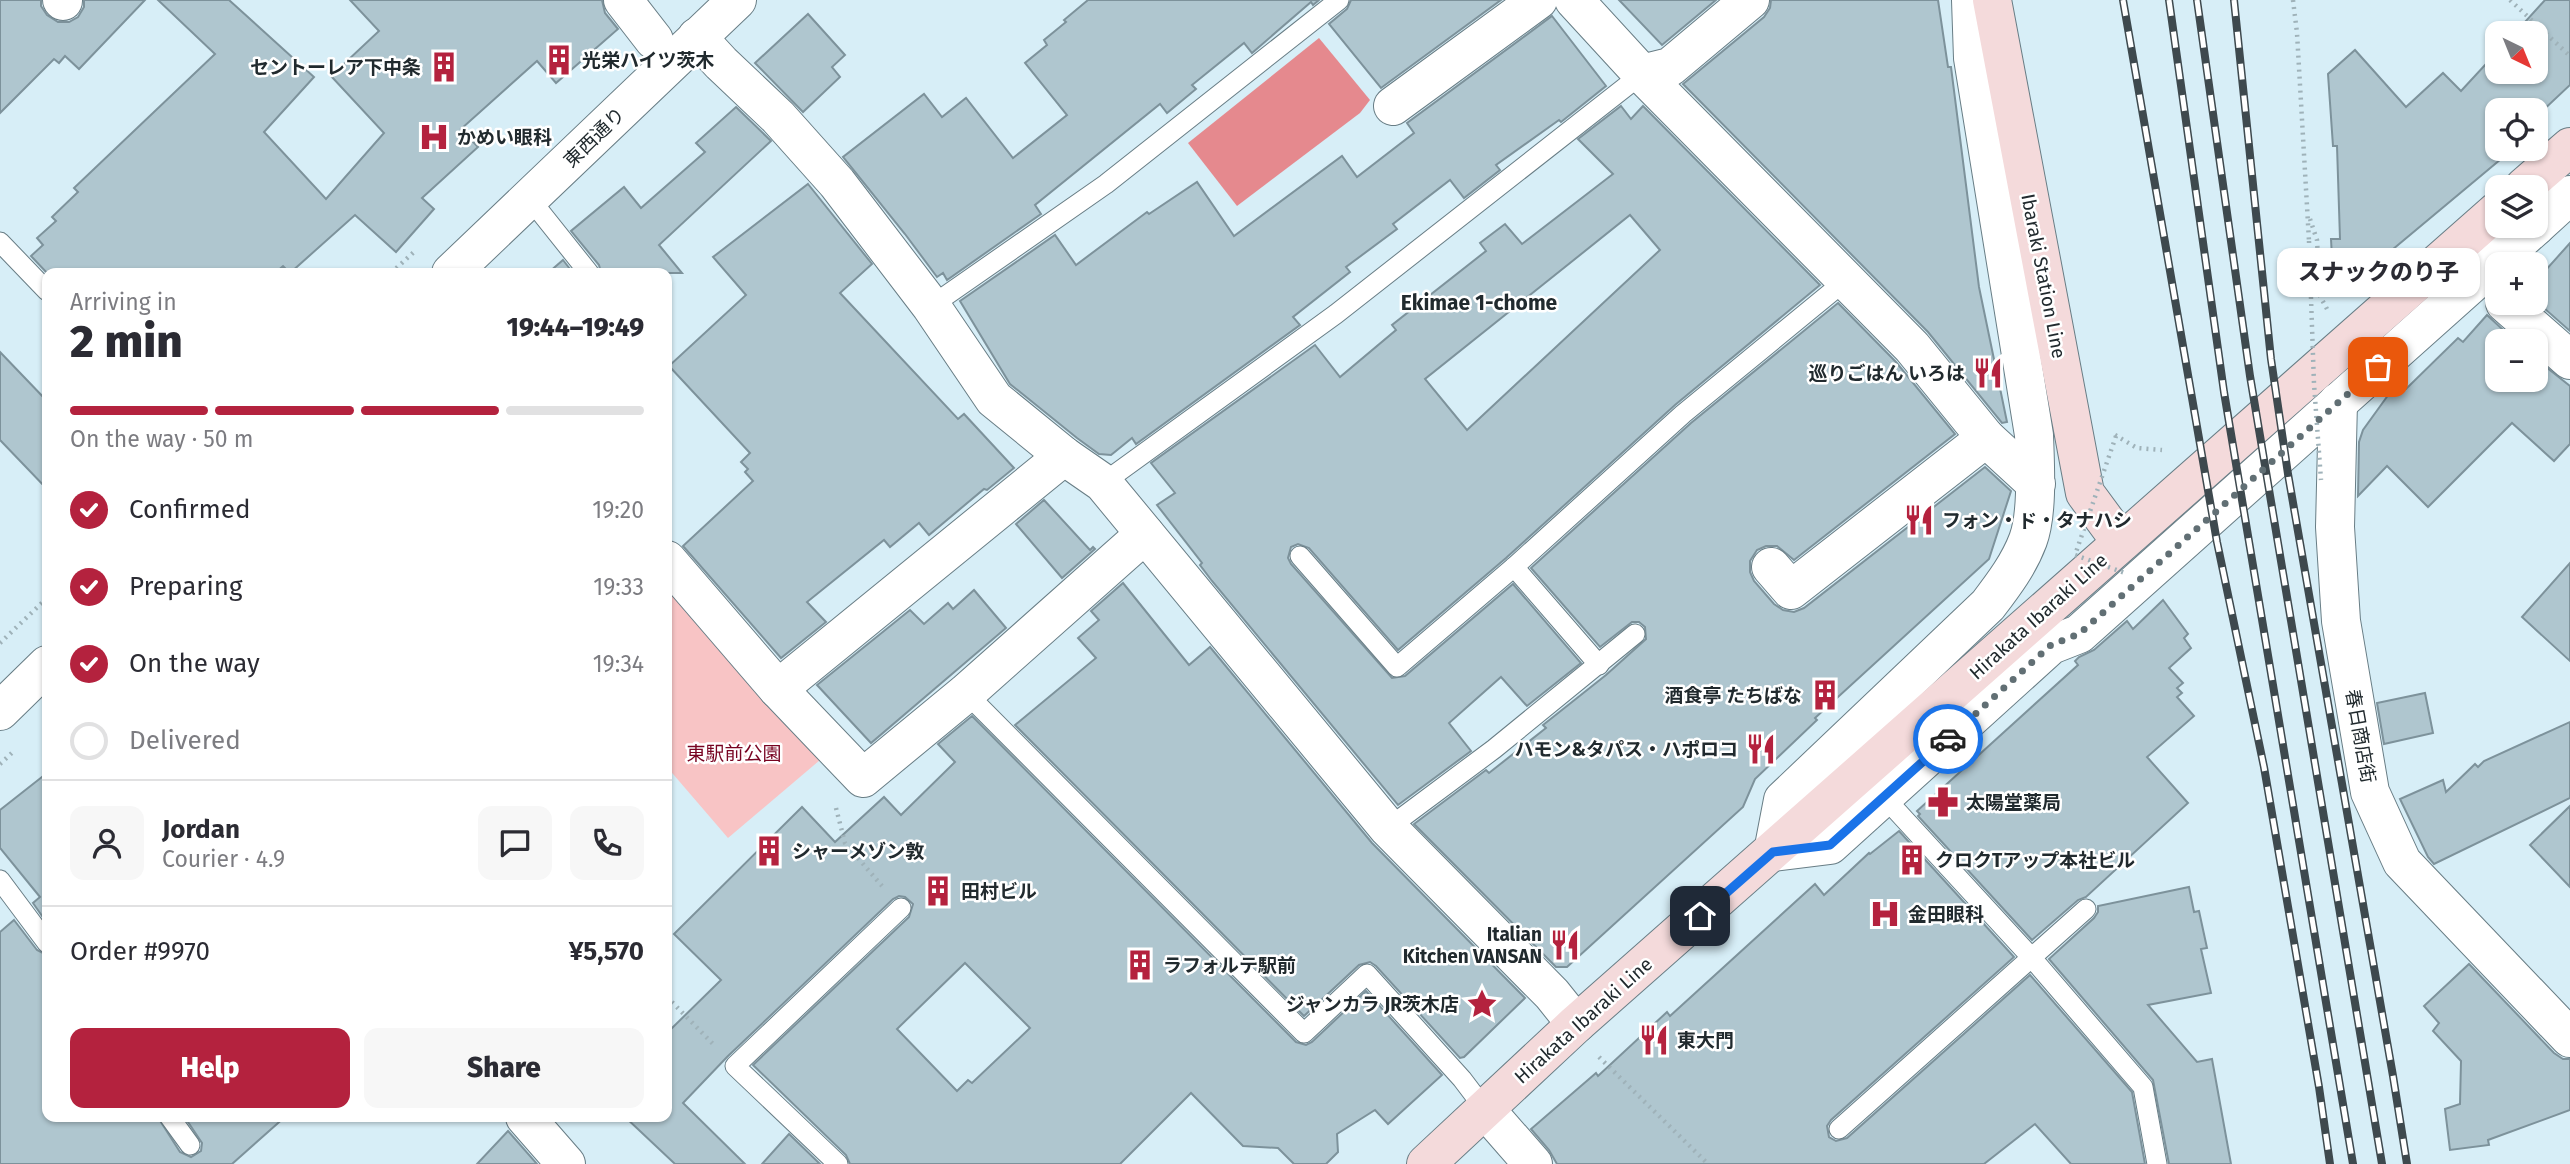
<!DOCTYPE html>
<meta charset="utf-8">
<style>
:root{--surface:#fff;--page:#f7f7f7;--text:#2b2b33;--muted:#7c7c81;--line:#e1e1e2;--accent:#b4223e}
body{margin:0;font-family:"Fira Sans","Noto Sans JP",sans-serif;background:var(--page);color:var(--text);height:100vh;display:flex;flex-direction:column;font-size:26px;white-space:nowrap}
*{box-sizing:border-box;margin:0}
p{font-size:23px;color:var(--muted)}
.icon{flex:none;width:38px;height:38px;fill:none;stroke:currentColor;stroke-width:2;stroke-linecap:round;stroke-linejoin:round}
.map{position:relative;flex:1;overflow:hidden}
.panel{position:absolute;left:42px;top:268px;width:630px;height:854px;display:flex;flex-direction:column;background:var(--surface);border-radius:14px;box-shadow:0 2px 5px #0004}
.panel>*{flex:none}
.needle{width:46px;rotate:137deg}
.fabs{position:absolute;left:2485px;top:21px;display:grid;gap:14px}
.fabs a{display:grid;place-items:center;width:63px;height:63px;border-radius:14px;background:var(--surface);box-shadow:0 2px 5px #0004;font-size:35px}
.pin{position:absolute;display:grid;place-items:center;width:60px;height:60px;color:#fff;margin:-30px;border-radius:14px;box-shadow:0 4px 10px #0006}
.courier{position:absolute;display:grid;place-items:center;width:70px;height:70px;margin:-35px;border:5px solid #1a73e8;border-radius:50%;background:#fff;color:#222;box-shadow:0 2px 9px #0007}
.bubble{position:absolute;height:49px;border-radius:14px;background:var(--surface);box-shadow:0 2px 5px #0004;font-size:23px;font-weight:800;line-height:49px;text-align:center}
.summary em{font-style:normal;font-weight:800}
.summary div{display:flex;flex-direction:column-reverse}
.summary{display:flex;align-items:center;justify-content:space-between;height:119px;padding:0 28px}
h1{font-size:46px;font-weight:800;line-height:52px}
.bar{display:grid;grid-template-columns:repeat(4,1fr);gap:10px 7px;align-content:center;height:84px;padding:0 28px}
.bar i{height:9px;border-radius:5px;background:var(--line)}
.bar .selected{background:var(--accent)}
.bar p{grid-column:span 4}
.line{display:flex;align-items:center;gap:18px;padding:0 28px;border-top:2px solid var(--line)}
.line div{flex:1}
.round{display:grid;place-items:center;flex:none;width:74px;height:74px;border-radius:14px;background:var(--page)}
ol{padding:0 28px;list-style:none}
li{display:flex;align-items:center;gap:21px;height:77px}
li p{margin-inline-start:auto}
li .icon{padding:7px;border-radius:50%;background:var(--accent);color:#fff;stroke-width:4}
li:last-child{color:var(--muted)}
li i{width:38px;height:38px;border:4px solid var(--line);border-radius:50%}
.action{display:flex;gap:14px;margin-top:auto;padding:14px 28px}
.action a{flex:1;height:80px;border-radius:14px;background:var(--accent);color:#fff;font-size:28px;font-weight:800;line-height:80px;text-align:center}
.action a+a{background:var(--page);color:var(--text)}
.map>svg:first-child{display:block}
.green{fill:#f8c4c5}
.forest{fill:#e5898e}
.building{fill:#afc6cf;stroke:#7d929b;stroke-width:2;fill-rule:evenodd}
.lines{fill:none;stroke-linecap:round;stroke-linejoin:round}
.service-casing{stroke:#687d85;stroke-width:21}
.minor-casing{stroke:#687d85;stroke-width:40}
.tertiary-casing{stroke:#687d85;stroke-width:40}
.secondary-casing{stroke:#687d85;stroke-width:40}
.path{stroke:#9fb2b9;stroke-width:4.5;stroke-dasharray:2 5;stroke-linecap:butt}
.service{stroke:#fff;stroke-width:19}
.minor{stroke:#fff;stroke-width:38}
.tertiary{stroke:#fff;stroke-width:38}
.secondary{stroke:#f4dadb;stroke-width:38}
.rail-casing{stroke:#3e494e;stroke-width:8}
.rail{stroke:#fff;stroke-width:5;stroke-dasharray:16;stroke-linecap:butt}
.path-bridge{stroke:#9fb2b9;stroke-width:4.5;stroke-dasharray:2 5;stroke-linecap:butt}
.done{stroke:#616f74;stroke-width:7;stroke-dasharray:0 12.6}
.route{stroke:#1a73e8;stroke-width:9}
.labels{text-anchor:middle;stroke-width:5;stroke-linejoin:round;paint-order:stroke}
.poi-label{font-size:19px;font-weight:bold;fill:#212a2e;stroke:#fff;text-anchor:start}
.street-label{font-size:19px;fill:#212a2e;stroke:#fff}
.park-label{font-size:19px;fill:#770321;stroke:#fff}
.neighbourhood-label{font-size:21px;font-weight:bold;fill:#212a2e;stroke:#fff}
</style>
<div class="map">
<svg width="2570" height="1164" viewBox="0 0 2570 1164">
<rect width="100%" height="100%" fill="#d7eef7"/>
<!-- green -->
<path class="green" d="M667 586 820 760 728 838 667 767Z"/>
<!-- forest -->
<path class="forest" d="M1319 38 1370 100 1360 113 1237 206 1188 143Z"/>
<!-- building -->
<g class="building">
<path d="M0 0H41V6L47 15 58 22H69L78 17 84 7V0H145L79 69 65 56 59 63 54 59 0 113Z"/>
<path d="M158 0H229L314 77 264 132 326 199 384 133 331 76 379 31 350 0H602L605 13 618 29 556 83 537 61 461 129 478 147 422 198 434 209 396 252 355 215 290 273 283 266 275 273H47L31 256 43 245 37 238 56 221 52 217 78 192 74 188 215 54Z"/>
<path d="M1088 0H1319L1313 5 1311 2 1252 53 1244 43 1192 85 1196 89 1167 113 1160 104 1035 205 1041 214 947 280 943 273 937 277 905 234 843 157 924 94 942 117 966 98 1013 158 1067 115 1025 63 1047 45 1044 40 1066 22 1064 20Z"/>
<path d="M1351 0H1501L1381 88 1329 24 1347 9Z"/>
<path d="M1619 0H1716L1662 45Z"/>
<path d="M1771 0H1938L1948 67H1951L1979 287 2007 422 2002 423 1928 332 1683 84 1764 17 1770 8Z"/>
<path d="M2545 0H2570V85L2536 117V110H2497V149H2513L2368 270 2333 277 2331 239H2340L2337 146H2333L2328 74 2355 50 2406 107 2443 73 2461 91 2497 52V72H2536V33H2515Z"/>
<path d="M808 14 845 55 832 67 840 77 803 112 755 63Z"/>
<path d="M1552 16 1606 86 1561 122 1559 120 1496 165 1500 170 1464 198 1450 180 1393 224 1397 229 1346 267 1350 272 1293 317 1300 325 1136 444 1132 438 1111 455 1099 454 1077 438 1010 384 960 301 1055 235 1076 265 1147 212 1149 214 1197 182 1234 236 1342 156 1357 177 1414 133 1407 123Z"/>
<path d="M1621 106 1631 119 1643 106 1820 285 1675 405 1506 558 1398 650 1309 548 1298 544 1291 547 1288 558 1291 564 1392 678 1405 676 1513 584 1581 663 1527 706 1501 677 1449 723 1471 751 1398 805 1212 581 1200 565 1202 563 1157 505 1175 493 1151 463 1315 345 1340 377 1396 330 1392 325 1486 251 1480 243 1505 224 1522 244 1613 174 1578 139ZM1630 215 1660 250 1467 430 1425 379Z"/>
<path d="M736 107 771 141 659 245 682 273H601L599 265 571 231 624 187 641 208 705 152 696 143Z"/>
<path d="M808 184 872 264 840 293 958 419 964 414 1014 468 987 490 984 489 929 535 919 523 890 547 884 540 807 602 826 622 781 658 683 546 753 481 745 472 748 469 741 462 750 453 669 366 746 295 713 257Z"/>
<path d="M2570 243V331L2536 301V281Z"/>
<path d="M563 260 573 273H548Z"/>
<path d="M1838 303 1896 362 1955 434 1794 560 1777 546H1766L1757 550 1750 561V572L1754 581 1774 604 1783 610 1794 612 1804 608 1985 467 2011 491 1989 559 1815 718 1817 720 1755 779 1743 807 1567 967H1556L1414 824 1486 770 1489 773 1546 728 1543 725 1606 675 1646 639 1645 627 1639 622H1632L1600 647 1531 568 1691 423Z"/>
<path d="M2487 315 2515 341H2497V380H2536V359L2570 386V444L2554 461 2512 423 2428 507 2387 466 2358 496 2359 442 2363 430 2394 387 2406 389 2458 338 2463 342Z"/>
<path d="M0 352 47 401V489L0 440Z"/>
<path d="M1044 500 1090 550 1093 547 1095 549 1062 578 1016 524Z"/>
<path d="M2570 563V661L2522 617Z"/>
<path d="M1123 583 1189 665 1210 647 1372 843 1525 998 1464 1057 1460 1058 1376 966 1370 962 1359 965 1304 1016 1015 725 1096 658 1078 638 1099 620 1091 611Z"/>
<path d="M974 590 1006 628 871 743 817 685 910 610 924 624 948 603 953 609Z"/>
<path d="M2163 600 2188 634 2184 638 2191 648 2169 668 2183 683 2177 688 2182 693 2177 697 2194 716 2147 757 2188 803 2086 897 2078 900 2032 940 1918 816 1920 814 1917 811 2078 665 2075 661 2079 657 2094 650 2127 621 2133 629Z"/>
<path d="M2425 693 2433 733 2384 744 2377 703Z"/>
<path d="M972 716 1296 1042 1306 1045 1312 1042 1366 991 1442 1075 1388 1124 1375 1110 1337 1134 1338 1152 1326 1164H1294L1278 1148 1243 1146 1191 1093 1120 1164H850L846 1155 753 1065 909 917 913 904 905 897 899 896 893 899 727 1057 683 1103 745 1164H675L624 1116H667V1033L721 980 674 934 802 807 835 842 884 797 901 815 955 762 938 744ZM965 963 1030 1028 972 1083 968 1080 957 1091 897 1029Z"/>
<path d="M2570 722V798L2434 864 2428 857 2400 799 2443 780 2446 792 2475 764 2478 767 2484 761Z"/>
<path d="M47 773V923L33 903 40 897 0 848V810Z"/>
<path d="M2570 806V887L2530 845Z"/>
<path d="M1899 831 2014 957 1831 1120 1827 1126 1829 1137 1836 1141 1847 1138 2030 975 2132 1092 2145 1164H2071L2035 1124 1984 1164H1557L1549 1150 1531 1129 1596 1073 1598 1076 1667 1012 1670 1016 1815 884 1824 895 1869 853 1870 854Z"/>
<path d="M2189 887 2194 912 2199 911 2207 948 2201 949 2211 993 2148 1005 2197 1062 2212 1059 2231 1164H2169L2153 1080 2049 959 2094 918 2098 912V906Z"/>
<path d="M14 920 37 950 47 955V1116H157L180 1152 191 1157 201 1151 202 1143 184 1116H286L232 1164H0V932Z"/>
<path d="M2469 964 2554 1053 2563 1059H2570V1110L2488 1140 2489 1145 2450 1150 2445 1109 2460 1104 2461 1061 2433 1031 2439 1023 2424 1006Z"/>
<path d="M508 1131 537 1164H477Z"/>
<path d="M789 1134 820 1164H762Z"/>
</g>
<g class="lines">
<!-- service casing -->
<g class="service-casing">
<g id="service">
<path d="M530 199 589 273"/>
<path d="M0 242 47 291"/>
<path d="M931 306 1106 184 1339 0"/>
<path d="M1103 483 1336 314 1642 74"/>
<path d="M1300 556 1397 667 1514 567 1683 414 1845 281"/>
<path d="M1514 567 1599 665"/>
<path d="M966 693 1304 1033 1367 974 1462 1079 1484 1108"/>
<path d="M1884 797 2031 957 2143 1087 2157 1164"/>
<path d="M1388 828 1494 749 1635 634"/>
<path d="M0 880 47 943"/>
<path d="M169 1116 190 1145"/>
<path d="M1839 1129 2086 909"/>
<path d="M838 1164 735 1066 901 908"/>
</g>
</g>
<!-- minor casing -->
<g class="minor-casing">
<g id="minor">
<path d="M62 0 63 1"/>
<path d="M623 0 654 40"/>
<path d="M1574 0 1642 74 1912 347 1986 438 2036 484"/>
<path d="M1971 0 1973 58 2034 435C2035 464 2038 513 2028 540 2019 564 2004 584 1988 605L1783 800 1773 852 1830 845 2051 645 2079 634 2536 226"/>
<path d="M697 37 721 63 778 117 837 183 931 306 994 399 1064 456 1103 483 1388 828 1552 994 1576 1024"/>
<path d="M1642 74 1670 67 1750 0"/>
<path d="M1393 106 1538 0"/>
<path d="M2536 226 2570 195"/>
<path d="M2505 303 2570 360"/>
<path d="M2338 402 2335 527 2341 621 2370 792 2402 862 2570 1038"/>
<path d="M667 560 778 689 863 778 966 693 1145 534"/>
<path d="M1771 567 1791 590 1986 438"/>
<path d="M778 689 1064 456"/>
<path d="M1484 1108 1533 1164"/>
<path d="M525 1117 566 1164"/>
</g>
</g>
<!-- tertiary casing -->
<g class="tertiary-casing">
<g id="tertiary">
<path d="M451 273 737 0"/>
<path d="M0 711 47 665"/>
</g>
</g>
<!-- secondary casing -->
<g class="secondary-casing">
<g id="secondary">
<path d="M1992 0 2085 493 2121 542"/>
<path d="M2524 187 2570 147"/>
<path d="M1426 1164 1576 1024 2497 211"/>
</g>
</g>
<!-- path -->
<g class="path">
<path d="M2293 0 2297 33 2309 241"/>
<path d="M2510 0 2570 56"/>
<path d="M2310 219 2317 240 2320 296 2327 309"/>
<path d="M391 273 415 251"/>
<path d="M2115 435 2137 448 2162 450"/>
<path d="M0 643 47 598"/>
<path d="M0 764 14 751"/>
<path d="M836 808 845 843 882 886"/>
<path d="M667 997 715 1046"/>
<path d="M1599 1057 1708 1164"/>
</g>
<!-- service -->
<use href="#service" class="service"/>
<!-- minor -->
<use href="#minor" class="minor"/>
<!-- tertiary -->
<use href="#tertiary" class="tertiary"/>
<!-- secondary -->
<use href="#secondary" class="secondary"/>
<!-- rail casing -->
<g class="rail-casing">
<g id="rail">
<path d="M2123 0 2217 542 2264 767 2319 1087 2330 1164"/>
<path d="M2169 0 2224 392 2353 1164"/>
<path d="M2197 0 2250 376 2382 1164"/>
<path d="M2234 0 2271 359 2288 474 2393 1076 2407 1164"/>
</g>
</g>
<!-- rail -->
<use href="#rail" class="rail"/>
<!-- path-bridge -->
<g class="path-bridge">
<path d="M2309 241 2314 384 2321 480"/>
<path d="M2116 436 2075 555 2125 573"/>
</g>
</g>
<g class="lines">
<!-- done -->
<path class="done" d="M1948 739 2051 645 2079 634 2378 367"/>
<!-- route -->
<path class="route" d="M1700 916 1773 852 1830 845 1948 739"/>
</g>
<!-- icons -->
<defs>
<g id="building-bare" transform="scale(2.415)"><path d="M-4-6H4V6H1V3H-1V6H-4ZM-2.5-4.3h1.7v1.8h-1.7ZM.8-4.3h1.7v1.8H.8ZM-2.5-1h1.7V.8h-1.7ZM.8-1h1.7V.8H.8Z" fill="#b4223e" stroke="#fff" stroke-width="2.5" paint-order="stroke"/></g>
<g id="hospital-bare" transform="scale(2.415)"><path d="M-5-5h3v3.5h4V-5h3V5h-3V1.5h-4V5h-3Z" fill="#b4223e" stroke="#fff" stroke-width="2.5" paint-order="stroke"/></g>
<g id="restaurant-bare" transform="scale(2.415)"><path d="M-5-6h1v4h1v-4h1v4h1v-4h1v5L-1.5 .5V6h-2V.5L-5-1ZM5-6V6H3V1.5H1.5Q1.5-4 5-6Z" fill="#b4223e" stroke="#fff" stroke-width="2.5" paint-order="stroke"/></g>
<g id="pharmacy-bare" transform="scale(2.415)"><path d="M-2-6h4v4h4v4h-4v4h-4v-4h-4v-4h4Z" fill="#b4223e" stroke="#fff" stroke-width="2.5" paint-order="stroke"/></g>
<g id="sight-bare" transform="scale(2.415)"><path d="M0-6L1.8-2.2L6-1.7L2.9 1.2L3.7 5.4L0 3.3L-3.7 5.4L-2.9 1.2L-6-1.7L-1.8-2.2Z" fill="#b4223e" stroke="#fff" stroke-width="2.5" paint-order="stroke"/></g>
</defs>
<g fill-rule="evenodd">
<use href="#building-bare" x="559" y="60"/>
<use href="#building-bare" x="444" y="67"/>
<use href="#hospital-bare" x="434" y="137"/>
<use href="#restaurant-bare" x="1988" y="373"/>
<use href="#restaurant-bare" x="1919" y="520"/>
<use href="#building-bare" x="1825" y="695"/>
<use href="#restaurant-bare" x="1761" y="749"/>
<use href="#pharmacy-bare" x="1943" y="802"/>
<use href="#building-bare" x="769" y="851"/>
<use href="#building-bare" x="1912" y="860"/>
<use href="#building-bare" x="938" y="891"/>
<use href="#hospital-bare" x="1885" y="914"/>
<use href="#restaurant-bare" x="1565" y="945"/>
<use href="#building-bare" x="1140" y="965"/>
<use href="#sight-bare" x="1482" y="1004"/>
<use href="#restaurant-bare" x="1654" y="1040"/>
</g>
<g class="labels">
<!-- poi labels -->
<g class="poi-label">
<text x="582" y="67">光栄ハイツ茨木</text>
<text x="421" y="74" text-anchor="end">セントーレア下中条</text>
<text x="457" y="144">かめい眼科</text>
<text x="1965" y="380" text-anchor="end">巡りごはん いろは</text>
<text x="1942" y="527">フォン・ド・タナハシ</text>
<text x="1802" y="702" text-anchor="end">酒食亭 たちばな</text>
<text x="1738" y="756" text-anchor="end">ハモン&amp;タパス・ハポロコ</text>
<text x="1966" y="809">太陽堂薬局</text>
<text x="792" y="858">シャーメゾン敦</text>
<text x="1935" y="867">クロクTアップ本社ビル</text>
<text x="961" y="898">田村ビル</text>
<text x="1908" y="921">金田眼科</text>
<text x="1542" y="941" text-anchor="end">Italian<tspan x="1542" dy="22">Kitchen VANSAN</tspan></text>
<text x="1163" y="972">ラフォルテ駅前</text>
<text x="1459" y="1011" text-anchor="end">ジャンカラ JR茨木店</text>
<text x="1677" y="1047">東大門</text>
</g>
<!-- street labels -->
<g class="street-label">
<text transform="translate(594 137) rotate(-44)" y="7">東西通り</text>
<text transform="translate(2044 276) rotate(79)" y="7">Ibaraki Station Line</text>
<text transform="translate(2038 616) rotate(-42)" y="7">Hirakata Ibaraki Line</text>
<text transform="translate(2361 736) rotate(80)" y="7">春日商店街</text>
<text transform="translate(1583 1020) rotate(-42)" y="7">Hirakata Ibaraki Line</text>
</g>
<!-- park labels -->
<g class="park-label">
<text x="734" y="760">東駅前公園</text>
</g>
<!-- neighbourhood labels -->
<g class="neighbourhood-label">
<text x="1479" y="310">Ekimae 1-chome</text>
</g>
</g>
</svg>
<div class="fabs">
<a><svg class="needle" viewBox="-14 -14 28 28"><path d="M0-13l5 13h-10z" fill="#e53935"/><path d="M0 13l5-13h-10z" fill="#7c7c81"/></svg></a>
<a><svg class="icon" aria-label="locate" viewBox="0 0 24 24"><circle cx="12" cy="12" r="6"/><path d="M12 2v4M12 18v4M2 12h4M18 12h4"/></svg></a>
<a><svg class="icon" aria-label="layers" viewBox="0 0 24 24"><path d="M12 4l9 5-9 5-9-5zM3 14l9 5 9-5"/></svg></a>
<a>+</a>
<a>−</a>
</div>
<div class="pin" style="left:2378px;top:367px;background:#ea580c"><svg class="icon" aria-label="bag" viewBox="0 0 24 24"><path d="M5 8h14l-1 12H6zM9 8a3 3 0 0 1 6 0"/></svg></div>
<div class="pin" style="left:1700px;top:916px;background:#1f2937"><svg class="icon" aria-label="home" viewBox="0 0 24 24"><path d="M3 11l9-7 9 7M6 9v11h12V9"/></svg></div>
<div class="courier" style="left:1948px;top:739px"><svg class="icon" aria-label="car" viewBox="0 0 24 24"><path d="M5 17H2v-5l4-1 3-4h7l3 4 3 1v5h-3M9 17h6M6 11h13"/><circle cx="7" cy="17" r="2"/><circle cx="17" cy="17" r="2"/></svg></div>
<div class="bubble" style="left:2277px;top:248px;width:203px">スナックのり子</div>
<section class="panel">
<div class="summary"><div><h1>2 min</h1><p>Arriving in</p></div><em>19:44–19:49</em></div>
<div class="bar"><i class="selected"></i><i class="selected"></i><i class="selected"></i><i></i><p>On the way · 50 m</p></div>
<ol>
<li><svg class="icon" aria-label="check" viewBox="0 0 24 24"><path d="M5 12l5 5 9-10"/></svg>Confirmed<p>19:20</p></li>
<li><svg class="icon" aria-label="check" viewBox="0 0 24 24"><path d="M5 12l5 5 9-10"/></svg>Preparing<p>19:33</p></li>
<li><svg class="icon" aria-label="check" viewBox="0 0 24 24"><path d="M5 12l5 5 9-10"/></svg>On the way<p>19:34</p></li>
<li><i></i>Delivered</li>
</ol>
<div class="line" style="height:126px"><a class="round"><svg class="icon" aria-label="person" viewBox="0 0 24 24"><circle cx="12" cy="8" r="4"/><path d="M4 21q1-7 8-7t8 7"/></svg></a><div><b>Jordan</b><p>Courier · 4.9</p></div><a class="round"><svg class="icon" aria-label="chat" viewBox="0 0 24 24"><path d="M4 5h16v11H9l-5 4z"/></svg></a><a class="round"><svg class="icon" aria-label="phone" viewBox="0 0 24 24"><path d="M5 4h4l2 5-3 2q2 4 5 5l2-3 5 2v4C11 20 4 13 5 4z"/></svg></a></div>
<div class="line" style="height:91px"><div>Order #9970</div><b>¥5,570</b></div>
<div class="action"><a>Help</a><a>Share</a></div>
</section>
</div>
